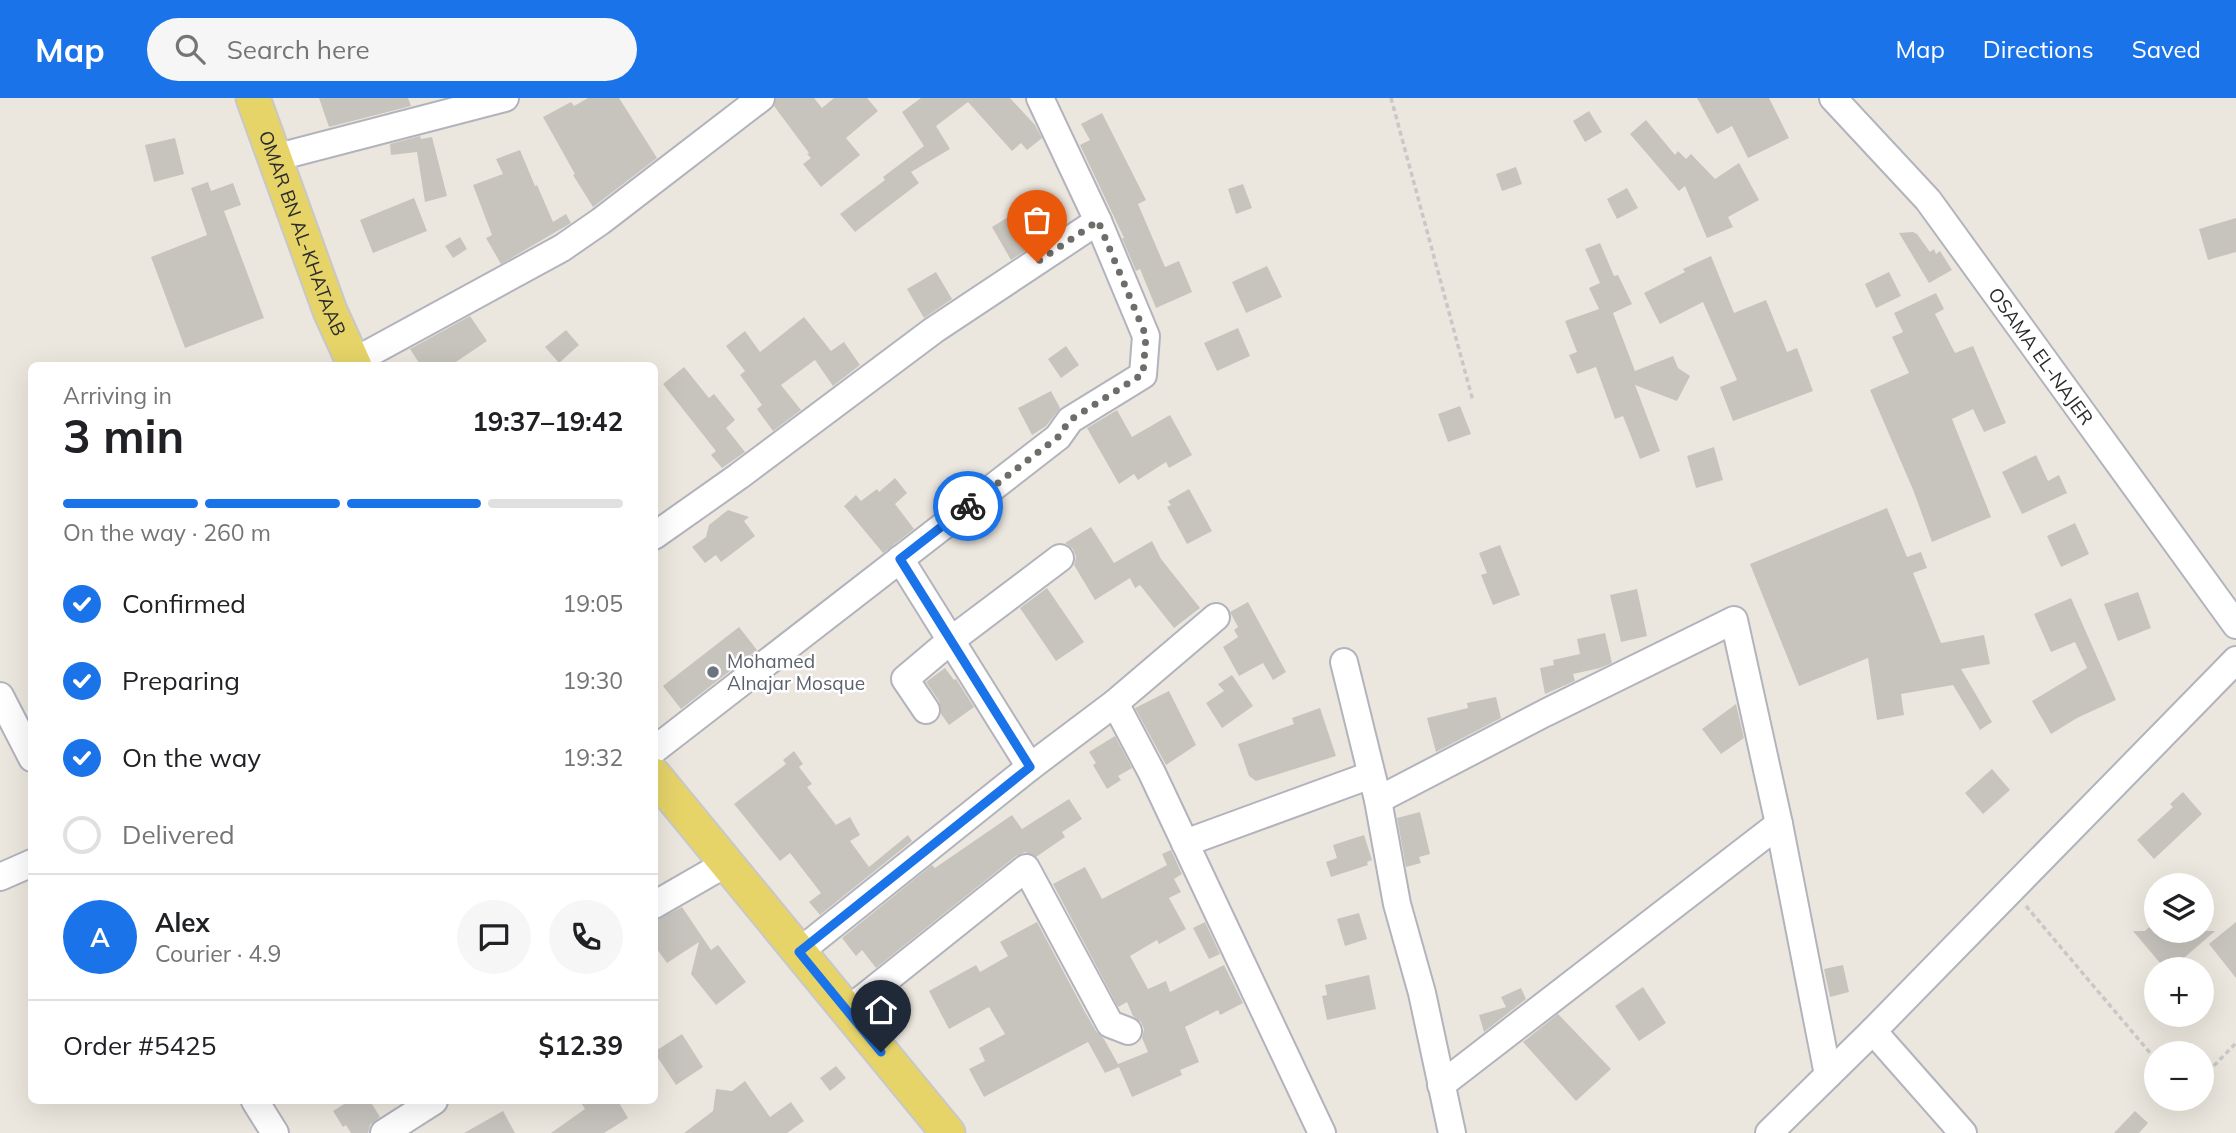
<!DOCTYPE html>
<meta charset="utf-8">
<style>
:root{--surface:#fff;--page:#f6f6f6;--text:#202124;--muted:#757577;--line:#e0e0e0;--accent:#1a73e8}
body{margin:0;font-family:Mulish,sans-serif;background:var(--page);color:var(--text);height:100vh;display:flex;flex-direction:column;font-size:26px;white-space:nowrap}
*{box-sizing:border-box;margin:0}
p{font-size:23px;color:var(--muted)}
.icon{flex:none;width:38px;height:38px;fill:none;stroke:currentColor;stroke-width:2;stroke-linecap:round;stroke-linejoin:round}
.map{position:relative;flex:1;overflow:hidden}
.details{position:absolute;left:28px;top:264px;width:630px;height:742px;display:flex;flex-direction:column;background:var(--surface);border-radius:10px;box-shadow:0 7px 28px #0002}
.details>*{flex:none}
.buttons{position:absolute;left:2144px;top:775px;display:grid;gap:14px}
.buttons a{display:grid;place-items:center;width:70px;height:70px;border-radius:50%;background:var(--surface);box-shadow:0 7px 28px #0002;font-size:35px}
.pin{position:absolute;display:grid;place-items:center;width:60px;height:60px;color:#fff;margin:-72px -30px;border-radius:50% 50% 50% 0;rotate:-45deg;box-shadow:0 0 7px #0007}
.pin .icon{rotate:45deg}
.courier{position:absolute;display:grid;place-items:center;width:70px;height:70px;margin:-35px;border:5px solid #1a73e8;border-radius:50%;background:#fff;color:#222;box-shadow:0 2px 9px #0007}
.summary em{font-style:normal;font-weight:700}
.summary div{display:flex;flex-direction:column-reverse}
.summary{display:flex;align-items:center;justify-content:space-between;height:119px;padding:0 35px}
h1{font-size:46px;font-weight:700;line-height:52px}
.bar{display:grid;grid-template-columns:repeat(4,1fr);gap:10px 7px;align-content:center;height:84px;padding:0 35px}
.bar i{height:9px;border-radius:5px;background:var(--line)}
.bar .on{background:var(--accent)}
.bar p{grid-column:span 4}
.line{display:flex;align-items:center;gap:18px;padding:0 35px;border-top:2px solid var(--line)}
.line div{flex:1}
.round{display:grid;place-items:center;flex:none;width:74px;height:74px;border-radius:37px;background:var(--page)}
ol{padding:0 35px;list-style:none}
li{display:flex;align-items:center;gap:21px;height:77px}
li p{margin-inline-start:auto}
li .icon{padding:7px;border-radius:50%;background:var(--accent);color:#fff;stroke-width:4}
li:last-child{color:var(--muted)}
li i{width:38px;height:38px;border:4px solid var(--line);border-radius:50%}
header{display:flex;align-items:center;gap:42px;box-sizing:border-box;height:98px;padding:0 35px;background:var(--accent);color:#fff}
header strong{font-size:33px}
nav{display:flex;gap:38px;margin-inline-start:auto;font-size:24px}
.search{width:490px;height:63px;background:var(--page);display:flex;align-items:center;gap:18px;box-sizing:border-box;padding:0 24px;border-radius:38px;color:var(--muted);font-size:26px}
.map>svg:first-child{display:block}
.building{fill:#c7c4be}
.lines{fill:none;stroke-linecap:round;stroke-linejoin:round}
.minor-casing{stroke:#b2b3bd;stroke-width:30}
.major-casing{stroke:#c8c8c8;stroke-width:37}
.path{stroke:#c8c8c8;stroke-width:3.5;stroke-dasharray:5 3.5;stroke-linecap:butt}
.minor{stroke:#fff;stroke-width:26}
.major{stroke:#e6d469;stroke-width:33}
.done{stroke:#6f6d6a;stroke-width:7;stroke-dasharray:0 12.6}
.route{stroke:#1a73e8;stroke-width:9}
.worship-dot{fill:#6b7280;stroke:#fff;stroke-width:2.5}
.labels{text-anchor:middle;stroke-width:5;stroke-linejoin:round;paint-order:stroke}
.street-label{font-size:19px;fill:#2b2b2b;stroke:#fff}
.worship-label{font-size:19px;fill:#5b616d;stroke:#fff;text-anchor:start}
</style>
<header>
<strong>Map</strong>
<div class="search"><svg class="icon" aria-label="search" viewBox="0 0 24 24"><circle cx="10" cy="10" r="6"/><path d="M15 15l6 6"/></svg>Search here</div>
<nav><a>Map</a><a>Directions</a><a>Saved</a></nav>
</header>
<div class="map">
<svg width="2236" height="1035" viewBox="0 0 2236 1035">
<rect width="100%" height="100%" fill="#ece7de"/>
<!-- building -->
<g class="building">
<path d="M319 0H408L411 8 329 29Z"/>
<path d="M588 0H619L657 60 593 109 573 77 575 76 543 19 571 4 574 8Z"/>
<path d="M776 0H814L822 10 834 0H867L878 13 846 40 860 57 821 89 803 66 811 60 807 56 809 55 774 8Z"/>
<path d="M921 0H1010L1035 27 1042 40 1027 52 1021 45 1012 53 968 4 936 28 950 51 911 74 919 85 855 134 840 116 885 82 883 79 924 48 902 14Z"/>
<path d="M1697 0H1769L1789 40 1748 60 1732 28 1717 36Z"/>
<path d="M1589 13 1602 34 1585 44 1573 23Z"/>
<path d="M1102 15 1146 102 1138 106 1165 169 1179 163 1192 194 1156 210 1140 171 1136 173 1122 140H1124L1080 47 1090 42 1081 26Z"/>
<path d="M1646 22 1675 57 1678 53 1686 61 1691 56 1715 81 1739 65 1759 102 1728 119 1733 129 1707 140 1685 88 1679 93 1630 36Z"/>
<path d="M420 38 421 41 432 39 447 98 425 104 417 54 391 57 390 46Z"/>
<path d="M175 40 184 76 154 84 145 47Z"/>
<path d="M520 52 535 88 537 87 553 124 566 116 571 125 501 166 486 140 492 137 473 87 503 76 496 61Z"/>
<path d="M1516 69 1522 86 1502 93 1496 76Z"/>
<path d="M208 84 211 93 233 85 241 107 224 113 264 220 185 250 151 159 207 137 191 90Z"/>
<path d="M1243 86 1252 110 1236 116 1228 91Z"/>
<path d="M1627 90 1638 110 1617 121 1607 101Z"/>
<path d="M414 100 427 133 373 155 360 122Z"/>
<path d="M1023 110 1042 142 1011 162 992 129Z"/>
<path d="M2236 120V154L2208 162 2199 131Z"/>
<path d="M1913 134 1917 136 1930 154 1934 151 1936 156 1940 153 1952 172 1929 185 1899 135Z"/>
<path d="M460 139 467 151 453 160 445 148Z"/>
<path d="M1600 145 1614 178 1618 177 1632 206 1613 215 1635 273 1673 258 1678 270 1690 278 1677 303 1635 287 1660 353 1640 361 1623 318 1615 321 1596 269 1577 276 1569 257 1577 254 1565 223 1599 211 1589 190 1600 185 1585 151Z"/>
<path d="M1711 158 1734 215 1766 202 1787 254 1797 250 1813 293 1733 323 1720 289 1737 282 1703 204 1660 226 1644 195 1685 174 1683 171Z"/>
<path d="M1267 168 1282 199 1246 215 1232 184Z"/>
<path d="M936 174 952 201 924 220 907 191Z"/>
<path d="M1889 174 1901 198 1876 210 1865 186Z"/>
<path d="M1936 195 1944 211 1935 216 1955 255 1973 248 2006 325 1984 334 1973 311 1952 321 1991 419 1932 444 1914 394 1870 292 1909 275 1892 239 1903 234 1894 215Z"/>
<path d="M470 218 487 243 450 268H421L410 251Z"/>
<path d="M804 219 831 253 844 244 860 267 833 288 815 262 781 287 801 312 773 333 757 311 762 307 740 277 745 273 726 248 745 233 760 254Z"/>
<path d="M1238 230 1250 258 1217 273 1204 245Z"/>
<path d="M566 232 579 247 559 265 545 249Z"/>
<path d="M1066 248 1079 267 1061 280 1048 261Z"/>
<path d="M684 269 709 300 714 296 735 322 726 330 745 354 722 370 711 357 716 353 663 286Z"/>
<path d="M1051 293 1060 310 1046 328 1032 337 1018 310Z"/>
<path d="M1460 308 1471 336 1448 344 1438 316Z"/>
<path d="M1117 312 1132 339 1170 317 1192 357 1169 370 1166 364 1138 382 1134 376 1119 386 1087 330Z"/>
<path d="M1714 349 1723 382 1696 390 1687 358Z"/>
<path d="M2036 357 2048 383 2059 377 2067 395 2022 416 2002 374Z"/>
<path d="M895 380 907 395 895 406 914 431 883 455 844 408 856 397 861 403 877 391 879 394Z"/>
<path d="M1189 391 1212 433 1187 446 1167 409 1171 407 1168 403Z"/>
<path d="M1887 410 1907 459 1921 454 1927 470 1913 475 1941 545 1984 537 1990 566 1961 571 1992 624 1980 632 1953 587 1901 596 1904 617 1877 622 1868 560 1799 588 1750 466Z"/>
<path d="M728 412 749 419 744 423 755 438 721 464 716 457 705 465 692 449 706 439 709 427Z"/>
<path d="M2075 425 2089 456 2061 469 2047 438Z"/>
<path d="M1091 429 1114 465 1152 443 1161 461 1200 510 1174 530 1140 487 1135 490 1130 480 1095 502 1074 467 1076 459 1073 451 1065 445Z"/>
<path d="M1500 447 1520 497 1493 507 1481 477 1487 475 1479 455Z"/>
<path d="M1047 490 1084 544 1056 563 1020 510Z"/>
<path d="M1637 491 1647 538 1621 544 1610 497Z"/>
<path d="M2138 494 2151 530 2118 543 2104 506Z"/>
<path d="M2071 500 2116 602 2077 620 2051 636 2032 603 2087 570 2075 544 2051 554 2034 516Z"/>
<path d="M1248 504 1286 574 1273 582 1263 565 1239 578 1223 549 1238 539 1234 532 1238 529 1230 514Z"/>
<path d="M739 529 757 552 681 611 663 588Z"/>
<path d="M1605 535 1612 565 1600 570 1573 576 1575 583 1545 596 1540 570 1554 567 1553 562 1580 556 1577 541Z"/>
<path d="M945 570 954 582 956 581 974 609 949 627 941 616 939 603 926 584Z"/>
<path d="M1232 577 1253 608 1222 630 1206 605 1224 593 1218 586Z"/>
<path d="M1169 593 1196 647 1166 667 1135 610Z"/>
<path d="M1496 599 1501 620 1436 654 1427 620 1468 610 1467 605Z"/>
<path d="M1736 606 1744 640 1721 656 1702 631Z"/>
<path d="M1320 610 1336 658 1256 683 1249 678 1238 646 1294 626 1292 620Z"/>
<path d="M1115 638 1132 670 1118 678 1121 682 1107 691 1093 667 1096 665 1089 654Z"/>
<path d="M794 653 803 666 799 669 812 686 807 689 836 727 850 719 860 737 850 743 869 769 908 737 912 743 820 817 809 804 821 795 790 755 780 763 734 706 786 666 783 662Z"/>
<path d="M1992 671 2010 692 1983 716 1965 695Z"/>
<path d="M2183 694 2202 716 2154 761 2137 742 2173 709 2170 706Z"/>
<path d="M1069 701 1082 721 1062 734 1065 739 1036 759 1025 754 1016 758 876 870 862 852 856 858 842 840 932 767 935 770 1012 717 1022 731Z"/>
<path d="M1420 714 1430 756 1419 759 1421 765 1406 769 1397 720Z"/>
<path d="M1364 737 1372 762 1367 764 1368 767 1331 779 1326 764 1337 760 1333 747Z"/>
<path d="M1171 752 1182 776 1174 781 1181 794 1169 800 1186 831 1159 846 1157 842 1130 858 1148 891 1166 883 1170 894 1224 867 1243 905 1220 917 1218 912 1185 929 1199 964 1180 972 1182 977 1132 999 1119 969 1105 975 1088 944 984 999 969 971 985 963 979 950 1005 936 989 909 949 931 929 893 976 867 980 874 1008 858 1000 844 1037 824 1085 914 1096 933 1104 941 1118 966 1148 954 1142 940 1144 931 1141 924 1133 918 1127 904 1118 909 1053 786 1085 769 1102 801 1167 767 1162 756Z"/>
<path d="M682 809 711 852 718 847 746 884 716 907 691 876 699 844 667 865 654 847V823Z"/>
<path d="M1359 815 1367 841 1345 848 1337 821Z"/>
<path d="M2156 823V833H2215L2170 872H2166L2133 833H2145Z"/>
<path d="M1205 824 1220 856 1209 861 1193 830Z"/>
<path d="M2236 824V880L2209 846Z"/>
<path d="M1843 867 1849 894 1830 899 1824 871Z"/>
<path d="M1369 877 1376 911 1327 922 1322 898 1327 897 1325 887Z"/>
<path d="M1643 889 1666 925 1639 943 1615 908Z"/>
<path d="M1521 890 1526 901 1484 934 1479 917 1506 909 1501 899Z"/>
<path d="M1558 916 1611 971 1576 1003 1523 944Z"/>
<path d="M682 936 703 969 676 987 654 954Z"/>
<path d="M836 968 846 980 830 993 820 980Z"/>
<path d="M745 983 770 1019 791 1004 804 1023 787 1035H684L713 1013 716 991 732 993Z"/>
<path d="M349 1003H370L380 1019 370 1027 368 1035H351L346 1027 343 1029 333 1013Z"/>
<path d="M580 1003H618L628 1020 604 1035H551L585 1011Z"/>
<path d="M503 1013 515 1035H464Z"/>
<path d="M2135 1013 2148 1025 2139 1035H2114Z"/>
</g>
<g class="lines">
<!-- minor casing -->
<g class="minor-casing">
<g id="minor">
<path id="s1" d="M1833 0 1928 102 2236 527"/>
<path d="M274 60 505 0"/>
<path d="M353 264 562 150 601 123 761 0"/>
<path d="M654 438 739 378 934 232 1098 123"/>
<path d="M900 461 1030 669"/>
<path d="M1344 564 1378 702 1397 806 1422 895 1452 1035"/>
<path d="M0 598 32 660"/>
<path d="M1115 605 1152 675 1322 1035"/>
<path d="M926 612 905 581 950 543 1060 460"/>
<path d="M654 652 1058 339 1070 322 1143 277 1146 238 1098 123 1040 0"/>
<path d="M1378 702 1545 615 1734 522 1779 726 1828 977"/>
<path d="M1185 745 1371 677"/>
<path d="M0 779 32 765"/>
<path d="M654 807 727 765"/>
<path d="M799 854 1030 669 1115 605 1216 519"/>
<path d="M847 913 1026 770 1110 926 1128 933"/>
<path d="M1873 933 1963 1035"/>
<path d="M1441 987 1779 726"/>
<path d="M255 1003 275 1035"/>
<path d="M384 1035 434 1003"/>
<path d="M1769 1035 1873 933 2236 562"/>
</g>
</g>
<!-- major casing -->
<g class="major-casing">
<g id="major">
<path id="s2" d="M253 0 330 213 355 268"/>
<path d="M654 677 948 1035"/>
</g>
</g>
<!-- path -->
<g class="path">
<path d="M1391 0 1473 303"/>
<path d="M2026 808 2156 962"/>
<path d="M2202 980 2236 945"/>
</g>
<!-- minor -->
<use href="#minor" class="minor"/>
<!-- major -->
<use href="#major" class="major"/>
</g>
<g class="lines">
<!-- done -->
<path class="done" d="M968 408 1058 339 1070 322 1143 276 1146 238 1098 123 1037 164"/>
<!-- route -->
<path class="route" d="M881 954 799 854 1030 669 900 461 968 408"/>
</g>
<!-- markers -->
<circle class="worship-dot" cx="713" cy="574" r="7"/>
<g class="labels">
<!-- street labels -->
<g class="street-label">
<text dy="7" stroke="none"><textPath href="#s2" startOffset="144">OMAR BN AL-KHATAAB</textPath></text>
<text dy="7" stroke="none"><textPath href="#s1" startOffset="332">OSAMA EL-NAJER</textPath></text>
</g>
<!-- worship labels -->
<g class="worship-label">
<text x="727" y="570">Mohamed<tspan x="727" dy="22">Alnajar Mosque</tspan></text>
</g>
</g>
</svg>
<div class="buttons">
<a><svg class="icon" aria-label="layers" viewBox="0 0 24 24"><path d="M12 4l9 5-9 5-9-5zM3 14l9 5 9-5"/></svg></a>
<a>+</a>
<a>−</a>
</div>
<div class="pin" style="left:1037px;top:164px;background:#ea580c"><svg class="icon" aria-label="bag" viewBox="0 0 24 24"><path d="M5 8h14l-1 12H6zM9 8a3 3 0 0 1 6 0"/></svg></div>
<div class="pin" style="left:881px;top:954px;background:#1f2937"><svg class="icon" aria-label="home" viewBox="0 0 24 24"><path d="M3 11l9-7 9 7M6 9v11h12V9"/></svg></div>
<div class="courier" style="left:968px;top:408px"><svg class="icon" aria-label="bike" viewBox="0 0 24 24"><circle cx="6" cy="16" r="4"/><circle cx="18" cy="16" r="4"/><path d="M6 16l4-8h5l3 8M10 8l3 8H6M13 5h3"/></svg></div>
<section class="details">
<div class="summary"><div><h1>3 min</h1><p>Arriving in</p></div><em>19:37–19:42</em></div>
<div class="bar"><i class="on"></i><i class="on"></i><i class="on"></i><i></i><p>On the way · 260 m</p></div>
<ol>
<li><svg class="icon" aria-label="check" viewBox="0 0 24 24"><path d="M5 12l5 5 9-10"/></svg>Confirmed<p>19:05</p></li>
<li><svg class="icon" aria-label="check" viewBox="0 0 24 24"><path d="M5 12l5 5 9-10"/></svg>Preparing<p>19:30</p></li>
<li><svg class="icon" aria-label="check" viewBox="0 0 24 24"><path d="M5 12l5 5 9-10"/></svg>On the way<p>19:32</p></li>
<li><i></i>Delivered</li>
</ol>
<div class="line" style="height:126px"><b class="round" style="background:var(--accent);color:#fff">A</b><div><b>Alex</b><p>Courier · 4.9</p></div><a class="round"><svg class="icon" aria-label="chat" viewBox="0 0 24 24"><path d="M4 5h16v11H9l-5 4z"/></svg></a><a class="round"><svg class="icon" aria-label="phone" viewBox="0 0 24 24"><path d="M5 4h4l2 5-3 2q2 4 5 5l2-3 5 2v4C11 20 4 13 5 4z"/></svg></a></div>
<div class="line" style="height:91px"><div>Order #5425</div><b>$12.39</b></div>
</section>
</div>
